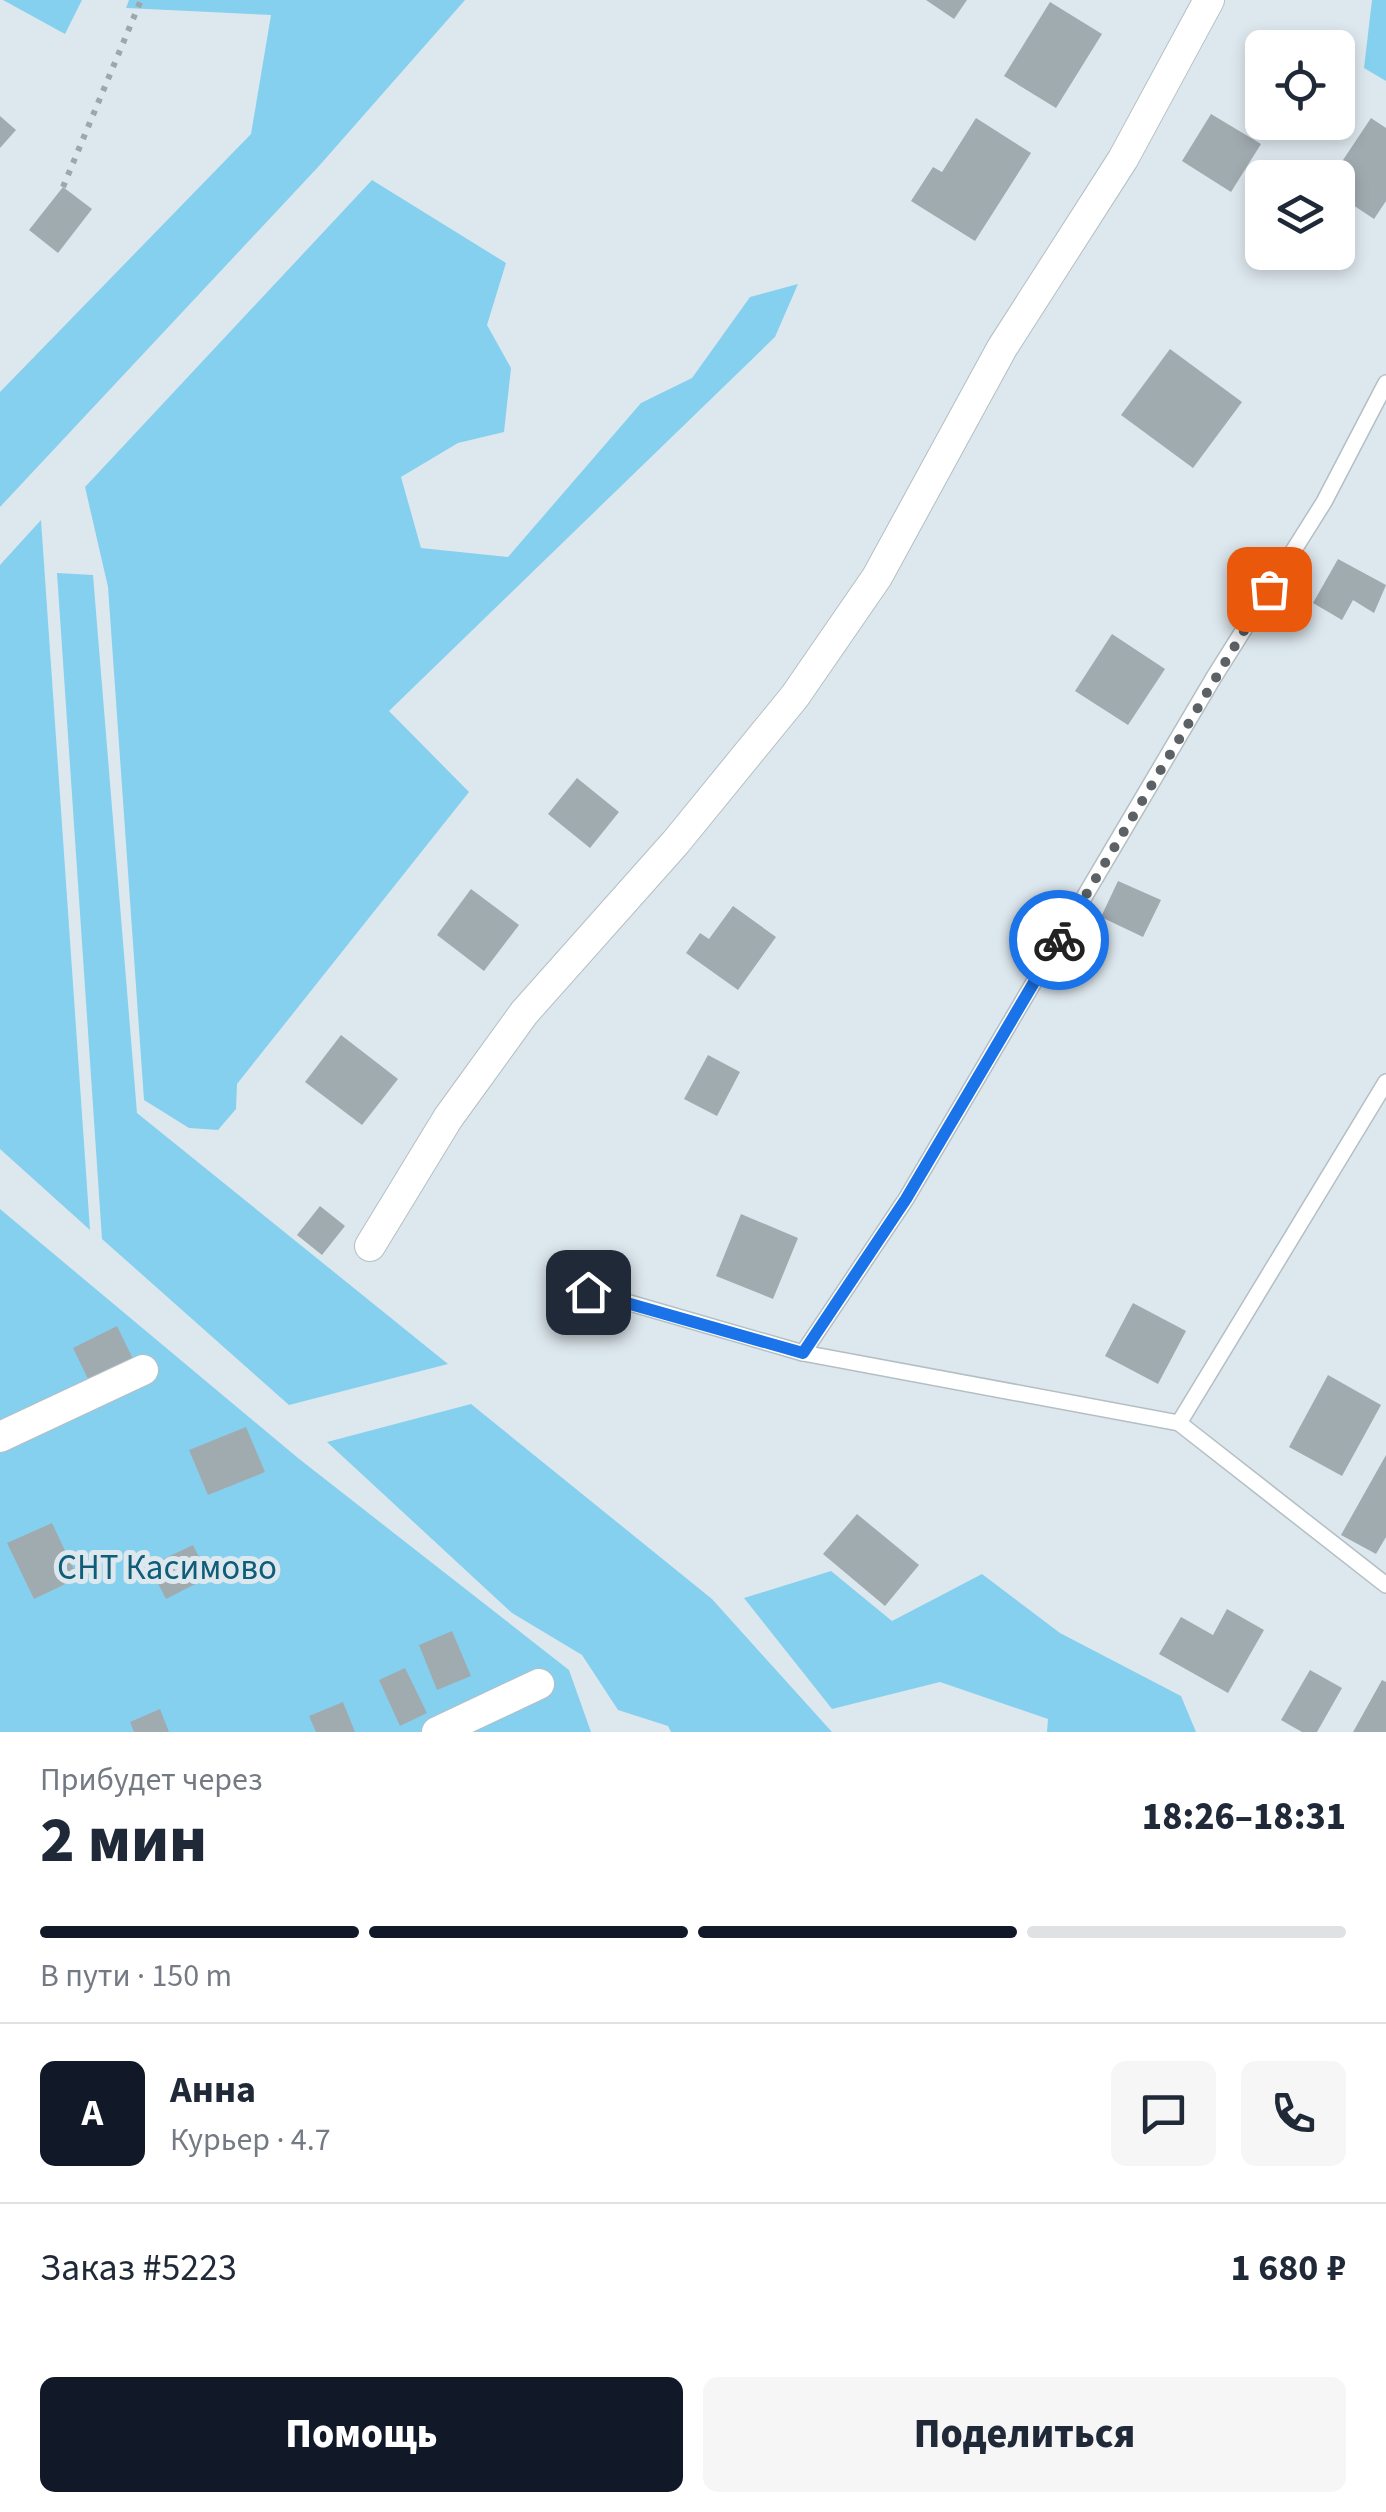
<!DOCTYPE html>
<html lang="ru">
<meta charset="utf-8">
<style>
:root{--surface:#fff;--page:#f6f6f7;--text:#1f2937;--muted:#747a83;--line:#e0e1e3;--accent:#111827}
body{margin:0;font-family:"Source Sans 3",sans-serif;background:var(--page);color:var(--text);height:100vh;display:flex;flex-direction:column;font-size:38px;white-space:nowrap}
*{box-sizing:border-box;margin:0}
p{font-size:32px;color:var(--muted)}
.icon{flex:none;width:55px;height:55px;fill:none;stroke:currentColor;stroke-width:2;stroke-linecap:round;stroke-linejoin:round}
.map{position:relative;height:1732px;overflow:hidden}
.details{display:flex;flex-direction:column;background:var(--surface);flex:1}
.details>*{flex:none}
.controls{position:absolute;left:1245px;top:30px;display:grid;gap:20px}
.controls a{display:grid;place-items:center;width:110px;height:110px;border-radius:15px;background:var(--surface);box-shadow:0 5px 15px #0003;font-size:50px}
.pin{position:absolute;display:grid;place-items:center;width:85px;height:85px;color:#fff;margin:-42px;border-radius:20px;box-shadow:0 5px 15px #0006}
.courier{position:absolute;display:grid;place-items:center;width:100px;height:100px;margin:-50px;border:8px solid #1a73e8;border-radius:50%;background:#fff;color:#222;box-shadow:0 2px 12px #0007}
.head em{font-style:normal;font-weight:800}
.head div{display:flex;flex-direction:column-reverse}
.head{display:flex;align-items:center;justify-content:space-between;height:170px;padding:0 40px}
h1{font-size:65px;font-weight:800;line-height:75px}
.bar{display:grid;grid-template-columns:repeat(4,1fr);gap:15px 10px;align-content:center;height:120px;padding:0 40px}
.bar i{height:12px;border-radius:8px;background:var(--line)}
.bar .on{background:var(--accent)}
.bar p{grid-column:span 4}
.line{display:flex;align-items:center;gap:25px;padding:0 40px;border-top:2px solid var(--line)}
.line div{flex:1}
.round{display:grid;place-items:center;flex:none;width:105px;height:105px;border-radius:15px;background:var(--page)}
.primary-button{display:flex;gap:20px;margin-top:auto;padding:20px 40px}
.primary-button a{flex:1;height:115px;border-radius:15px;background:var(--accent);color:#fff;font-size:40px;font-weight:800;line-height:115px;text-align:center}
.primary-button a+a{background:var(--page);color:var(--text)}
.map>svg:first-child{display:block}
.green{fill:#86d0ef}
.building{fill:#a0abb0}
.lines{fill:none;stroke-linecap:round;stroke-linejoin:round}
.service-casing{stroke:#b4bfc4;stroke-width:18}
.minor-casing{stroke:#b4bfc4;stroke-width:32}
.path{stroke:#9da6ab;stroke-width:6;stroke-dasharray:5 8;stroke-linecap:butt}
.service{stroke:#fff;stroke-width:15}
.minor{stroke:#fff;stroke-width:30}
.done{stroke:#5b6164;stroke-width:10;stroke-dasharray:0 18}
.route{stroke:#1a73e8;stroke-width:12}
.labels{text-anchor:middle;stroke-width:10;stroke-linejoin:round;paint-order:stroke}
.park-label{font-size:35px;fill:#0f5d78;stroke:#dde8ee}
</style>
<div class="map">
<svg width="1386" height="1732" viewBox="0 0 1386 1732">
<rect width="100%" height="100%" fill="#dde8ee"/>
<!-- green -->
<g class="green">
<path d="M3 0H82L65 34Z"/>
<path d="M129 0H465L319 166 0 507V392L251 134 271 15 126 8Z"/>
<path d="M1372 0H1386V81L1364 68Z"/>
<path d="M372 180 506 263 487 325 511 368 504 432 458 443 401 477 421 548 508 557 641 403 692 378 750 297 798 284 775 337 389 711 469 792 237 1084 236 1109 218 1130 189 1128 144 1100 108 587 85 487Z"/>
<path d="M41 520 90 1230 0 1149V565Z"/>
<path d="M57 573 93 575 137 1113 448 1364 289 1405 102 1239Z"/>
<path d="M0 1209 298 1458 569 1670 591 1732H0Z"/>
<path d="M471 1404 712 1599 832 1732H671L668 1726 618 1710 582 1655 512 1613 327 1442Z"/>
<path d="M831 1571 892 1621 982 1574 1060 1633 1181 1696 1196 1732H1047L1048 1719 940 1682 832 1709 744 1598Z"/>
</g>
<!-- building -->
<g class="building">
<path d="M926 0H967L954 19Z"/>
<path d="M1050 2 1102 34 1056 108 1004 76Z"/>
<path d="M1211 114 1261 144 1231 192 1182 161Z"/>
<path d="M0 116 16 130 0 148Z"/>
<path d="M976 118 1031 153 975 241 911 201 933 167 942 172Z"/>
<path d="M1371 118 1386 128V201L1374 219 1338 195V178H1331Z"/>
<path d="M63 187 92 209 58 253 29 230Z"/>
<path d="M1170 349 1242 402 1193 468 1121 415Z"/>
<path d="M1338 559 1386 585 1374 613 1353 600 1342 620 1313 603Z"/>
<path d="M1112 634 1165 669 1128 725 1075 691Z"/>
<path d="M577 778 619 812 590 848 548 814Z"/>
<path d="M1118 881 1161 900 1143 937 1101 917Z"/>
<path d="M471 889 519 925 484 971 437 935Z"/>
<path d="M733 906 776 937 738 990 686 953 700 933 709 939Z"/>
<path d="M341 1035 398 1079 362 1125 305 1082Z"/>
<path d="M708 1055 740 1072 717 1116 684 1099Z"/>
<path d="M320 1206 345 1226 322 1255 297 1235Z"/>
<path d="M741 1214 798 1238 773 1299 716 1276Z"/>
<path d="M1133 1303 1186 1331 1158 1384 1105 1356Z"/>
<path d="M117 1326 133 1359 89 1381 73 1348Z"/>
<path d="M1328 1375 1381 1405 1342 1476 1289 1447Z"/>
<path d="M246 1427 265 1472 208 1495 189 1450Z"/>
<path d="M1386 1455V1537L1376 1554 1341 1535Z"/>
<path d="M857 1514 919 1565 885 1606 823 1554Z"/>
<path d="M52 1523 78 1578 34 1599 7 1543Z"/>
<path d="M193 1545 209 1577 166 1599 149 1566Z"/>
<path d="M1227 1609 1264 1630 1228 1693 1159 1654 1181 1617 1213 1635Z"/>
<path d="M452 1631 471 1676 437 1690 419 1645Z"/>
<path d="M405 1668 427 1713 400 1726 379 1680Z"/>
<path d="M1310 1670 1342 1688 1317 1732H1302L1281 1720Z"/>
<path d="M1382 1680 1386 1682V1732H1353Z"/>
<path d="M343 1702 355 1732H316L309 1716Z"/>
<path d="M160 1709 169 1732H134L130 1722Z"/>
</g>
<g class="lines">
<!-- service casing -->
<g class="service-casing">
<g id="service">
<path d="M588 1291 803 1353 1179 1423 1386 1585"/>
<path d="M803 1353 906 1199 1214 677 1324 502 1386 383"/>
<path d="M1179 1423 1386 1082"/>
</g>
</g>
<!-- minor casing -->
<g class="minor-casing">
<g id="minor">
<path d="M370 1246 448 1118 524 1013 676 842 795 696 877 577 1002 348 1123 159 1209 0"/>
<path d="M0 1437 143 1370"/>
<path d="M437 1732 539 1684"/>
</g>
</g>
<!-- path -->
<path class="path" d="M63 187 141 0"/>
<!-- service -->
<use href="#service" class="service"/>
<!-- minor -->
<use href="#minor" class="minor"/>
</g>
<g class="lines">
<!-- done -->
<path class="done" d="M1059 940 1269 589"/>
<!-- route -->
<path class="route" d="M588 1292 803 1353 906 1199 1059 940"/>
</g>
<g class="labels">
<!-- park labels -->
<g class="park-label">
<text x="167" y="1579">СНТ Касимово</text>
</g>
</g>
</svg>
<div class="controls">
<a><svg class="icon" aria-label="locate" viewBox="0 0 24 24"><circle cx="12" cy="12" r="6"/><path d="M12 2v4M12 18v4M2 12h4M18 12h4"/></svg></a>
<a><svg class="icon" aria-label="layers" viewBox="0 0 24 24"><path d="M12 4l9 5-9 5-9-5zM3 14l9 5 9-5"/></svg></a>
</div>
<div class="pin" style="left:1269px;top:589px;background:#ea580c"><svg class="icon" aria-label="bag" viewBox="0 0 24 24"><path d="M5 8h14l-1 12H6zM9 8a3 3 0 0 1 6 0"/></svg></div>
<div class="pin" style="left:588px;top:1292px;background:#1f2937"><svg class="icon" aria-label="home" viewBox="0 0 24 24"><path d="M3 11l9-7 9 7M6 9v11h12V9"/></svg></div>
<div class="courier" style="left:1059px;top:940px"><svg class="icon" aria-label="bike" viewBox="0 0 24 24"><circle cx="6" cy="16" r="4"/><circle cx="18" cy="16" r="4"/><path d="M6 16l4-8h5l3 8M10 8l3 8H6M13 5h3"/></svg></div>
</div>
<section class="details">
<div class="head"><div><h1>2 мин</h1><p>Прибудет через</p></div><em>18:26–18:31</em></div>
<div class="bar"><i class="on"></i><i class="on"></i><i class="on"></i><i></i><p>В пути · 150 m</p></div>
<div class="line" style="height:180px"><b class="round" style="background:var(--accent);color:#fff">А</b><div><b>Анна</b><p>Курьер · 4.7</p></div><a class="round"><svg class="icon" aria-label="chat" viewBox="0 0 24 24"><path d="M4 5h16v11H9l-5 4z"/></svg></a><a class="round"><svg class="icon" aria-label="phone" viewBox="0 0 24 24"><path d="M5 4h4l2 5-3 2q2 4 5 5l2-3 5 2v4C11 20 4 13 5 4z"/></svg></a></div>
<div class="line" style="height:130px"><div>Заказ #5223</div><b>1 680 ₽</b></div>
<div class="primary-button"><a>Помощь</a><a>Поделиться</a></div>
</section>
